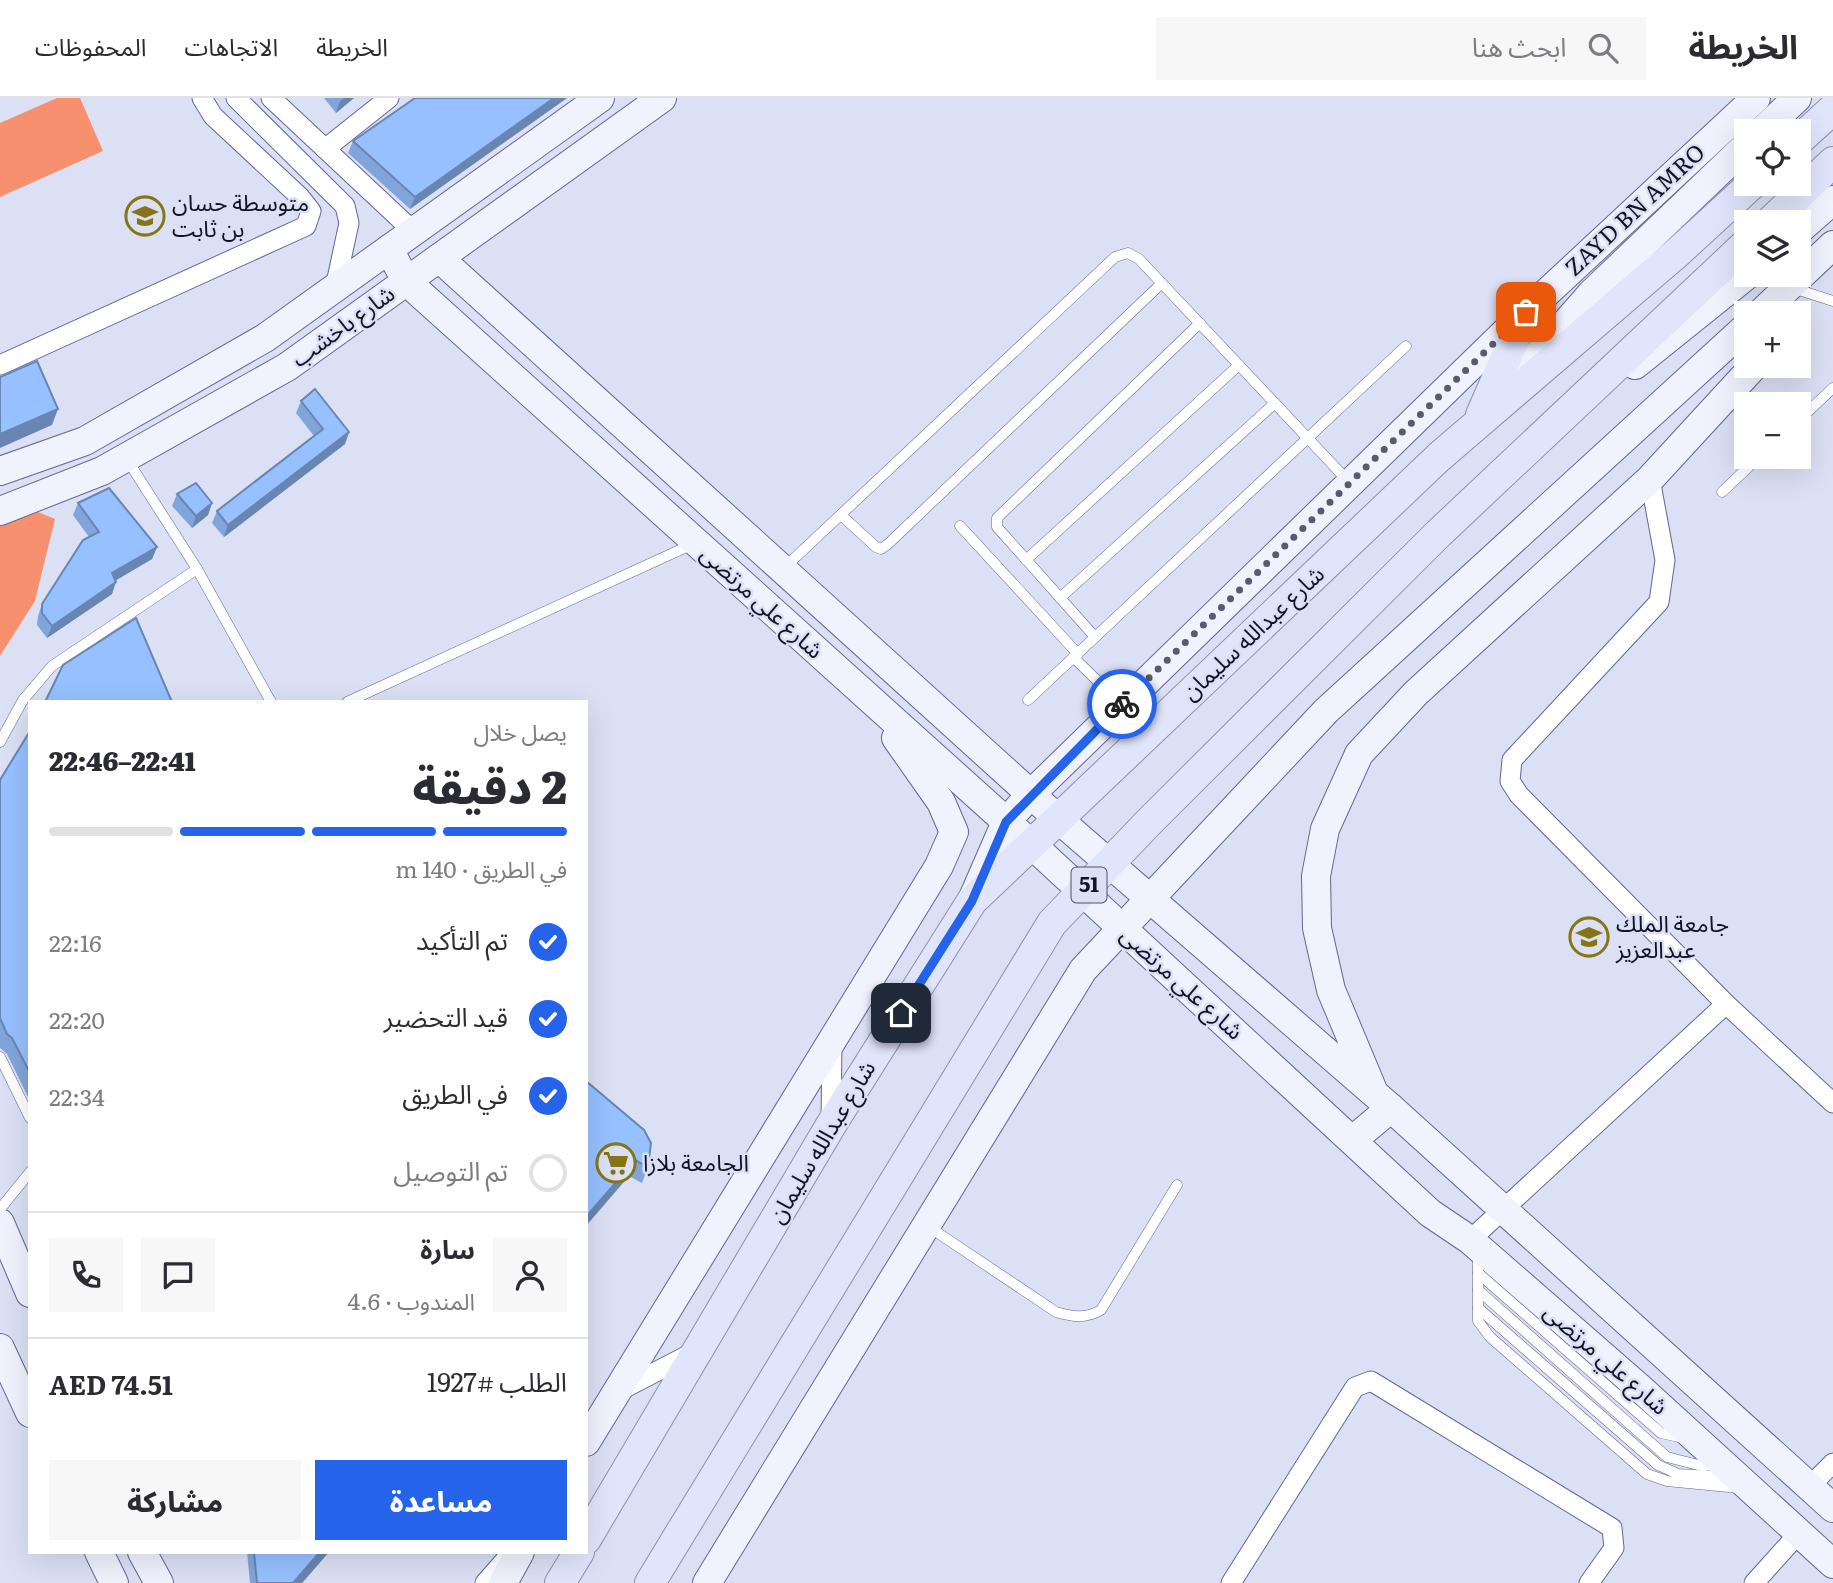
<!DOCTYPE html>
<html lang="ar">
<meta charset="utf-8">
<style>
:root{--surface:#fff;--page:#f7f7f7;--text:#2b2b33;--muted:#7c7c81;--line:#e1e1e2;--accent:#2563eb}
body{margin:0;font-family:Literata,"Noto Sans Arabic",serif;background:var(--page);color:var(--text);direction:rtl;height:100vh;display:flex;flex-direction:column;font-size:26px;white-space:nowrap}
*{box-sizing:border-box;margin:0}
p{font-size:23px;color:var(--muted)}
.icon{flex:none;width:38px;height:38px;fill:none;stroke:currentColor;stroke-width:2;stroke-linecap:round;stroke-linejoin:round}
.map{position:relative;flex:1;overflow:hidden;direction:ltr}
.side{position:absolute;left:28px;top:602px;width:560px;height:854px;display:flex;flex-direction:column;background:var(--surface);border-radius:0px;box-shadow:0 7px 28px #0002;direction:rtl}
.side>*{flex:none}
.tools{position:absolute;left:1734px;top:21px;display:grid;gap:14px}
.tools a{display:grid;place-items:center;width:77px;height:77px;border-radius:0px;background:var(--surface);box-shadow:0 7px 28px #0002;font-size:35px}
.pin{position:absolute;display:grid;place-items:center;width:60px;height:60px;color:#fff;margin:-30px;border-radius:14px;box-shadow:0 4px 10px #0006}
.courier{position:absolute;display:grid;place-items:center;width:70px;height:70px;margin:-35px;border:5px solid #2563eb;border-radius:50%;background:#fff;color:#222;box-shadow:0 2px 9px #0007}
.summary em{font-style:normal;font-weight:800}
.summary div{display:flex;flex-direction:column-reverse}
.summary{display:flex;align-items:center;justify-content:space-between;height:119px;padding:0 21px}
h1{font-size:46px;font-weight:800;line-height:52px}
.bar{display:grid;grid-template-columns:repeat(4,1fr);gap:10px 7px;align-content:center;height:84px;padding:0 21px}
.bar i{height:9px;border-radius:5px;background:var(--line)}
.bar .on{background:var(--accent)}
.bar p{grid-column:span 4}
.line{display:flex;align-items:center;gap:18px;padding:0 21px;border-top:2px solid var(--line)}
.line div{flex:1}
.round{display:grid;place-items:center;flex:none;width:74px;height:74px;border-radius:0px;background:var(--page)}
ol{padding:0 21px;list-style:none}
li{display:flex;align-items:center;gap:21px;height:77px}
li p{margin-inline-start:auto}
li .icon{padding:7px;border-radius:50%;background:var(--accent);color:#fff;stroke-width:4}
li:last-child{color:var(--muted)}
li i{width:38px;height:38px;border:4px solid var(--line);border-radius:50%}
.cta{display:flex;gap:14px;margin-top:auto;padding:14px 21px}
.cta a{flex:1;height:80px;border-radius:0px;background:var(--accent);color:#fff;font-size:28px;font-weight:800;line-height:80px;text-align:center}
.cta a+a{background:var(--page);color:var(--text)}
header{display:flex;align-items:center;gap:42px;box-sizing:border-box;height:98px;padding:0 35px;background:var(--surface);border-bottom:2px solid var(--line)}
header strong{font-size:33px}
nav{display:flex;gap:38px;margin-inline-start:auto;font-size:24px}
.search{width:490px;height:63px;background:var(--page);display:flex;align-items:center;gap:18px;box-sizing:border-box;padding:0 24px;border-radius:0px;color:var(--muted);font-size:26px}
.map>svg:first-child{display:block}
.green{fill:#f6906f}
.lines{fill:none;stroke-linecap:round;stroke-linejoin:round}
.lane-casing{stroke:#616695;stroke-width:11}
.street-casing{stroke:#616695;stroke-width:21}
.secondary-casing{stroke:#616695;stroke-width:30}
.primary-casing{stroke:#8b90af;stroke-width:32}
.lane{stroke:#fff;stroke-width:10}
.street{stroke:#fff;stroke-width:19}
.secondary{stroke:#f0f2fd;stroke-width:28}
.primary{stroke:#e1e5fb;stroke-width:30}
.wall{fill:#81a5db}
.shaded-wall{fill:#6986b2}
.building{fill:#96c0ff;stroke:#6986b2;stroke-width:2}
.done{stroke:#585b6e;stroke-width:7;stroke-dasharray:0 12.6}
.route{stroke:#2563eb;stroke-width:9}
.labels{text-anchor:middle;stroke-width:5;stroke-linejoin:round;paint-order:stroke}
.shield{fill:#dce0f5;stroke:#4e5063;stroke-width:2}
.shield-label{font-size:21px;font-weight:bold;fill:#111325}
.poi-label{font-size:23px;fill:#111325;stroke:#dce0f5;text-anchor:start}
.street-label{font-size:23px;fill:#111325;stroke:#dce0f5}
</style>
<header>
<strong>الخريطة</strong>
<div class="search"><svg class="icon" aria-label="search" viewBox="0 0 24 24"><circle cx="10" cy="10" r="6"/><path d="M15 15l6 6"/></svg>ابحث هنا</div>
<nav><a>الخريطة</a><a>الاتجاهات</a><a>المحفوظات</a></nav>
</header>
<div class="map">
<svg width="1833" height="1485" viewBox="0 0 1833 1485">
<rect width="100%" height="100%" fill="#dce0f5"/>
<!-- green -->
<g class="green">
<path d="M57 0H80L103 53 0 99V25Z"/>
<path d="M38 414 55 421 35 503 0 558V428Z"/>
</g>
<g class="lines">
<!-- lane casing -->
<g class="lane-casing">
<g id="lane">
<path d="M1793 190 1833 203"/>
<path d="M1799 322 1833 290"/>
<path d="M128 363 197 471 271 604"/>
<path d="M1722 394 1759 359"/>
<path d="M841 417 876 449 881 451 888 446 1162 185"/>
<path d="M960 428 1078 556"/>
<path d="M1026 462 1239 267"/>
<path d="M784 470 1115 159 1128 155 1139 161 1349 384"/>
<path d="M1060 500 1275 305"/>
<path d="M1095 539 997 429V420L1200 225"/>
<path d="M1074 560 1121 606"/>
<path d="M1028 602 1406 248"/>
<path d="M347 604 693 446"/>
<path d="M0 644 23 602 52 568 197 471"/>
<path d="M0 959 30 1020"/>
<path d="M0 1111 30 1074"/>
<path d="M929 1129 1056 1214C1073 1219 1085 1221 1101 1212L1177 1087"/>
<path d="M1478 1157V1223L1490 1239 1647 1376 1667 1383 1739 1390"/>
<path d="M1478 1175 1661 1335 1684 1340"/>
<path d="M1478 1192 1667 1359 1702 1368 1717 1367"/>
<path d="M1478 1210 1658 1367 1678 1376 1728 1379"/>
</g>
</g>
<!-- street casing -->
<g class="street-casing">
<g id="street">
<path d="M236 0 345 108 349 125 335 190"/>
<path d="M271 0 413 133"/>
<path d="M325 51 389 0"/>
<path d="M0 267 306 128 311 113 300 99 213 18 202 0"/>
<path d="M1650 381 1665 462 1659 504 1512 662 1510 683 1519 697 1726 906 1833 1005"/>
<path d="M831 1025 832 943"/>
<path d="M1470 1142 1726 906"/>
<path d="M619 1293 694 1254"/>
<path d="M1809 1389 1833 1365"/>
<path d="M485 1485 507 1460"/>
<path d="M1231 1485 1355 1289 1371 1283 1612 1430 1614 1450 1589 1485"/>
<path d="M1754 1485 1799 1435"/>
</g>
</g>
<!-- secondary casing -->
<g class="secondary-casing">
<g id="secondary">
<path d="M1762 33 1797 0"/>
<path d="M1799 132 1833 102"/>
<path d="M389 151 406 183 1030 745 1430 1115 1470 1142 1641 1291 1833 1466"/>
<path d="M439 160 1057 720 1391 1010 1833 1410"/>
<path d="M1761 215 1833 147"/>
<path d="M1635 267 1747 177"/>
<path d="M1520 277 1592 195 1746 48"/>
<path d="M0 373 85 343 265 240 600 0"/>
<path d="M0 413 102 373 287 269 662 0"/>
<path d="M972 802 1006 724 1032 695 1526 214 1756 0"/>
<path d="M1372 990 1331 892 1317 830 1316 778 1325 731 1359 656 1416 595 1650 381 1754 268"/>
<path d="M1354 1041 1391 1010"/>
<path d="M0 1125 30 1195"/>
<path d="M0 1250 30 1315"/>
<path d="M586 1344 939 768 954 734 941 704 896 640"/>
<path d="M99 1454 114 1485"/>
<path d="M142 1454 159 1485"/>
<path d="M503 1485 520 1454"/>
<path d="M707 1485 1083 872 1326 613 1746 229"/>
</g>
</g>
<!-- primary casing -->
<g class="primary-casing">
<g id="primary">
<path d="M1799 42 1833 11"/>
<path d="M1770 124 1833 64"/>
<path d="M1481 317 1526 214"/>
<path d="M586 1441 831 1027 972 803 1439 359 1679 153 1752 86"/>
<path d="M560 1485 579 1454"/>
<path d="M650 1485 1052 825 1150 723 1438 436 1746 146"/>
</g>
</g>
<!-- lane -->
<use href="#lane" class="lane"/>
<!-- street -->
<use href="#street" class="street"/>
<!-- secondary -->
<use href="#secondary" class="secondary"/>
<!-- primary -->
<use href="#primary" class="primary"/>
</g>
<!-- wall -->
<g class="wall">
<path d="M324 0H354L336 15Z"/>
<path d="M415 0H567L410 111 348 55 353 43Z"/>
<path d="M301 303 349 334 345 346 224 439 212 425 217 413 314 338 296 315Z"/>
<path d="M177 396 212 405 208 417 192 430 172 408Z"/>
<path d="M78 405 157 449 152 461 116 482 112 496 47 540 37 527 38 518 42 506 89 439 73 417Z"/>
<path d="M30 633V1003L7 956 0 950V682Z"/>
<path d="M586 983 648 1069 642 1085 629 1078Z"/>
<path d="M247 1454H329L302 1485H250Z"/>
</g>
<!-- shaded-wall -->
<g class="shaded-wall">
<path d="M344 0H354L336 15 340 3Z"/>
<path d="M554 0H567L410 111 415 99Z"/>
<path d="M58 311 52 327 0 350V336Z"/>
<path d="M349 334 345 346 224 439 228 427Z"/>
<path d="M212 405 208 417 192 430 196 418Z"/>
<path d="M157 449 152 461 108 487 112 475Z"/>
<path d="M116 484 112 496 47 540 52 528Z"/>
<path d="M635 1062 629 1078 586 1128V1119Z"/>
<path d="M320 1454H329L302 1485H293Z"/>
</g>
<!-- building -->
<g class="building">
<path d="M415 0H554L415 99 353 43Z"/>
<path d="M37 263 58 311 0 336V279Z"/>
<path d="M315 291 349 334 228 427 217 413 323 331 301 303Z"/>
<path d="M196 385 212 405 196 418 177 396Z"/>
<path d="M109 390 157 449 112 475 116 484 52 528 42 515V506L83 442 99 434 78 405Z"/>
<path d="M136 520 172 604H45L63 567Z"/>
<path d="M30 633V975L12 940 7 936 0 920V682Z"/>
<path d="M586 983 644 1032 651 1045 648 1069 635 1062 586 1119Z"/>
<path d="M254 1454H320L293 1485H257Z"/>
</g>
<g class="lines">
<!-- done -->
<path class="done" d="M1122 606 1526 214"/>
<!-- route -->
<path class="route" d="M901 915 972 803 1006 724 1122 606"/>
</g>
<!-- icons -->
<defs>
<g id="school-ring" transform="scale(2.0125)"><circle r="9.5" fill="#dce0f5" stroke="#857517" stroke-width="1.5"/><path d="M0-5L7-2L0 1L-7-2ZM-4 1L0 2.5L4 1V4Q0 6-4 4Z" fill="#857517"/></g>
<g id="university-ring" transform="scale(2.0125)"><circle r="9.5" fill="#dce0f5" stroke="#857517" stroke-width="1.5"/><path d="M0-5L7-2L0 1L-7-2ZM-4 1L0 2.5L4 1V4Q0 6-4 4Z" fill="#857517"/></g>
<g id="supermarket-ring" transform="scale(2.0125)"><circle r="9.5" fill="#dce0f5" stroke="#857517" stroke-width="1.5"/><path d="M-6-5.5h2.5l.6 2H6L4.5 2H-2.5L-4.4-4H-6ZM-1.5 3.2a1.3 1.3 0 1 0 .1 0ZM3 3.2a1.3 1.3 0 1 0 .1 0Z" fill="#857517"/></g>
</defs>
<g fill-rule="evenodd">
<use href="#school-ring" x="145" y="118"/>
<use href="#university-ring" x="1589" y="839"/>
<use href="#supermarket-ring" x="616" y="1065"/>
</g>
<g class="labels">
<!-- shield labels -->
<rect class="shield" x="1071.5" y="769.5" width="35" height="35" rx="5"/>
<g class="shield-label">
<text x="1089" y="794">51</text>
</g>
<!-- poi labels -->
<g class="poi-label">
<text x="172" y="113">متوسطة حسان<tspan x="172" dy="26">بن ثابت</tspan></text>
<text x="1616" y="834">جامعة الملك<tspan x="1616" dy="26">عبدالعزيز</tspan></text>
<text x="643" y="1073">الجامعة بلازا</text>
</g>
<!-- street labels -->
<g class="street-label">
<text transform="translate(1635 112) rotate(-43)" y="8">ZAYD BN AMRO</text>
<text transform="translate(343 228) rotate(-36)" y="8">شارع باخشب</text>
<text transform="translate(762 504) rotate(42)" y="8">شارع علي مرتضى</text>
<text transform="translate(1253 535) rotate(-43)" y="8">شارع عبدالله سليمان</text>
<text transform="translate(1182 885) rotate(42)" y="8">شارع علي مرتضى</text>
<text transform="translate(822 1044) rotate(-59)" y="8">شارع عبدالله سليمان</text>
<text transform="translate(1606 1261) rotate(41)" y="8">شارع علي مرتضى</text>
</g>
</g>
</svg>
<div class="tools">
<a><svg class="icon" aria-label="locate" viewBox="0 0 24 24"><circle cx="12" cy="12" r="6"/><path d="M12 2v4M12 18v4M2 12h4M18 12h4"/></svg></a>
<a><svg class="icon" aria-label="layers" viewBox="0 0 24 24"><path d="M12 4l9 5-9 5-9-5zM3 14l9 5 9-5"/></svg></a>
<a>+</a>
<a>−</a>
</div>
<div class="pin" style="left:1526px;top:214px;background:#ea580c"><svg class="icon" aria-label="bag" viewBox="0 0 24 24"><path d="M5 8h14l-1 12H6zM9 8a3 3 0 0 1 6 0"/></svg></div>
<div class="pin" style="left:901px;top:915px;background:#1f2937"><svg class="icon" aria-label="home" viewBox="0 0 24 24"><path d="M3 11l9-7 9 7M6 9v11h12V9"/></svg></div>
<div class="courier" style="left:1122px;top:606px"><svg class="icon" aria-label="bike" viewBox="0 0 24 24"><circle cx="6" cy="16" r="4"/><circle cx="18" cy="16" r="4"/><path d="M6 16l4-8h5l3 8M10 8l3 8H6M13 5h3"/></svg></div>
<section class="side">
<div class="summary"><div><h1>2 دقيقة</h1><p>يصل خلال</p></div><em>22:41–22:46</em></div>
<div class="bar"><i class="on"></i><i class="on"></i><i class="on"></i><i></i><p>في الطريق · 140 m</p></div>
<ol>
<li><svg class="icon" aria-label="check" viewBox="0 0 24 24"><path d="M5 12l5 5 9-10"/></svg>تم التأكيد<p>22:16</p></li>
<li><svg class="icon" aria-label="check" viewBox="0 0 24 24"><path d="M5 12l5 5 9-10"/></svg>قيد التحضير<p>22:20</p></li>
<li><svg class="icon" aria-label="check" viewBox="0 0 24 24"><path d="M5 12l5 5 9-10"/></svg>في الطريق<p>22:34</p></li>
<li><i></i>تم التوصيل</li>
</ol>
<div class="line" style="height:126px"><a class="round"><svg class="icon" aria-label="person" viewBox="0 0 24 24"><circle cx="12" cy="8" r="4"/><path d="M4 21q1-7 8-7t8 7"/></svg></a><div><b>سارة</b><p>المندوب · 4.6</p></div><a class="round"><svg class="icon" aria-label="chat" viewBox="0 0 24 24"><path d="M4 5h16v11H9l-5 4z"/></svg></a><a class="round"><svg class="icon" aria-label="phone" viewBox="0 0 24 24"><path d="M5 4h4l2 5-3 2q2 4 5 5l2-3 5 2v4C11 20 4 13 5 4z"/></svg></a></div>
<div class="line" style="height:91px"><div>الطلب #1927</div><b>AED 74.51</b></div>
<div class="cta"><a>مساعدة</a><a>مشاركة</a></div>
</section>
</div>
